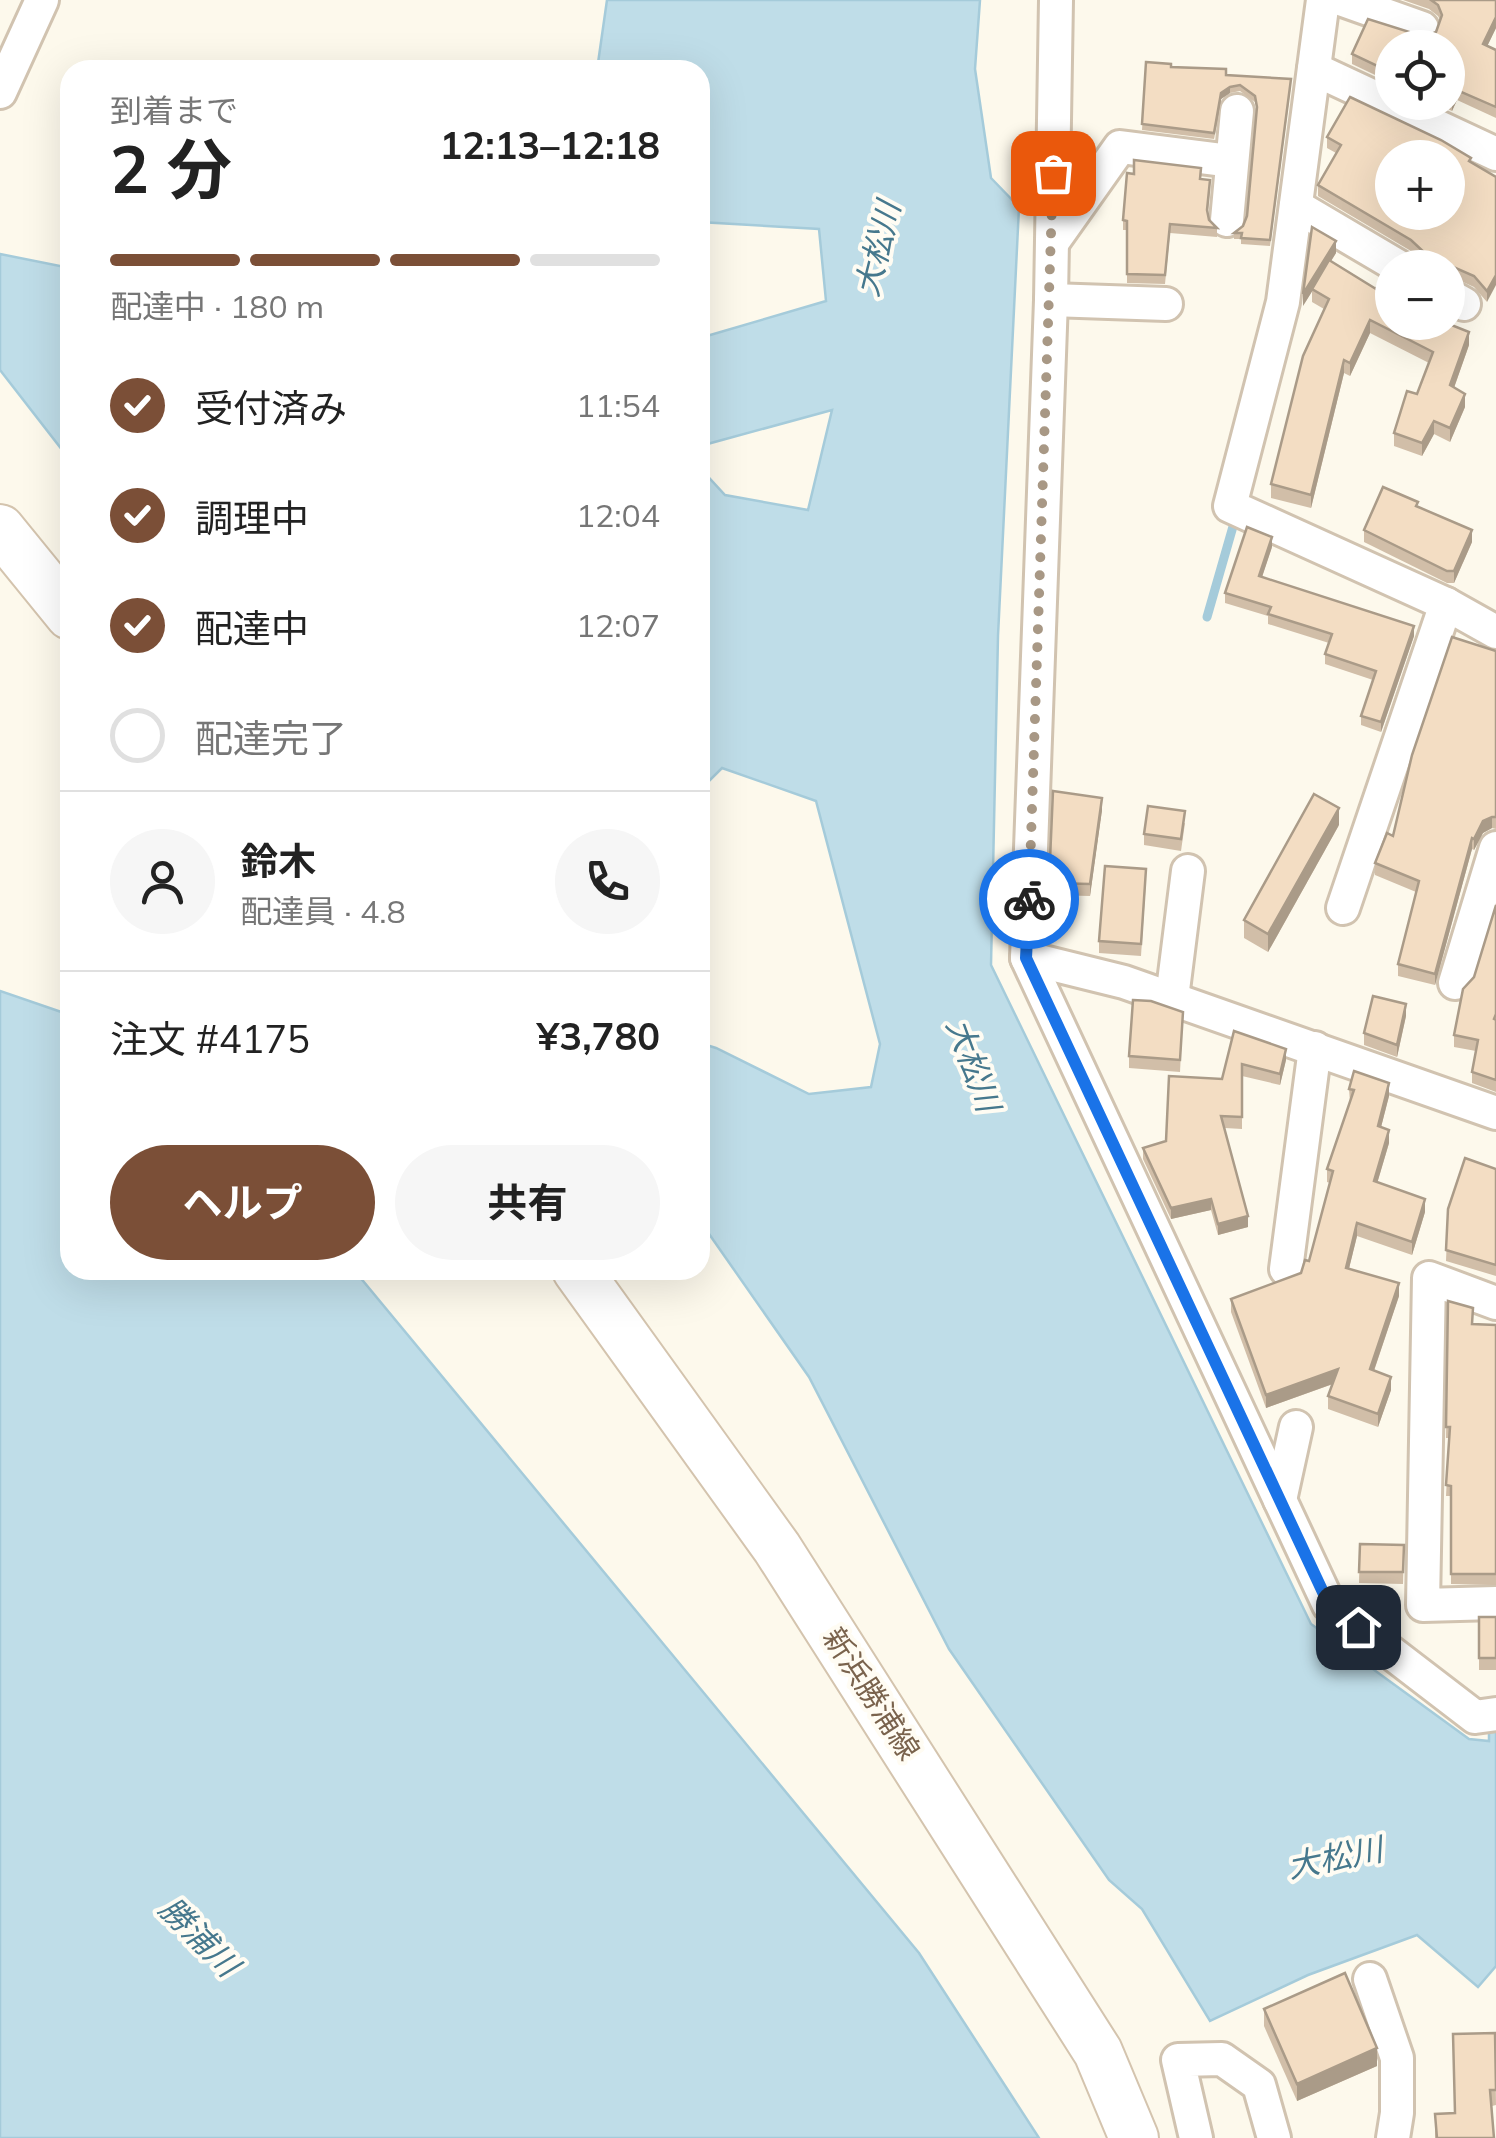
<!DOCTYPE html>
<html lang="ja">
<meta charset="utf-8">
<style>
:root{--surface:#fff;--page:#f6f6f6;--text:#222;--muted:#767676;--line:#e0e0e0;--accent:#7b4f37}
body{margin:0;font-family:Mulish,"Noto Sans JP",sans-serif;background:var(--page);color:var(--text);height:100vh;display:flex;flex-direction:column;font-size:38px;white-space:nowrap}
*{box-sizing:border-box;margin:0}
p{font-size:32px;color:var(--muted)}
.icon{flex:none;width:55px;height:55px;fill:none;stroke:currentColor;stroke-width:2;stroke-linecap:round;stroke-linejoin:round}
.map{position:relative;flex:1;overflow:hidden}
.drawer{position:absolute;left:60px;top:60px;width:650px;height:1220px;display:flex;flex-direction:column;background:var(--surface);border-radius:30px;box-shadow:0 10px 40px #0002}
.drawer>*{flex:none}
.tools{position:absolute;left:1375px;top:30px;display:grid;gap:20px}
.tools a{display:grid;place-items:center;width:90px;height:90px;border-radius:50%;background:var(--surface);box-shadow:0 10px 40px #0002;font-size:50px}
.pin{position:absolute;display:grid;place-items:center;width:85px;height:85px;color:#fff;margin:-42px;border-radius:20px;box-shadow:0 5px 15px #0006}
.courier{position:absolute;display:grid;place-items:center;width:100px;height:100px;margin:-50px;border:8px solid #1a73e8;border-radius:50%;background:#fff;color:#222;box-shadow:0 2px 12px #0007}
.overview em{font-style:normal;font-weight:700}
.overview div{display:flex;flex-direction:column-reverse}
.overview{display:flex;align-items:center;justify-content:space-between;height:170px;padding:0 50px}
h1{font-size:65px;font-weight:700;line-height:75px}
.bar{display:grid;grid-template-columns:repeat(4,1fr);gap:15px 10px;align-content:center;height:120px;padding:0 50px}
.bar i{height:12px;border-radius:8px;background:var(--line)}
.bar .active{background:var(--accent)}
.bar p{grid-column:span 4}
.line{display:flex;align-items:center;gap:25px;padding:0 50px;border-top:2px solid var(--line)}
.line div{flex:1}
.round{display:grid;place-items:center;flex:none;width:105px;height:105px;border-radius:52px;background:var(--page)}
ol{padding:0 50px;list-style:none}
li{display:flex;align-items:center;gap:30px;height:110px}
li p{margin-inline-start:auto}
li .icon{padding:10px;border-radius:50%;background:var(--accent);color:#fff;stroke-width:4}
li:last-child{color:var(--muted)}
li i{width:55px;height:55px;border:5px solid var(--line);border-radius:50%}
.action{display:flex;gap:20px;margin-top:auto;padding:20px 50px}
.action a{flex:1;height:115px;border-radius:60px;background:var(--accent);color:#fff;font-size:40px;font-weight:700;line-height:115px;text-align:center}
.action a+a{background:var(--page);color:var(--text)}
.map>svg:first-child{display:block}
.water{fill:#bfdde8;stroke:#a5cbda;stroke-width:2.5}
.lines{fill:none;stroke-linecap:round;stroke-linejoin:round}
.stream{stroke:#a5cbda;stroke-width:9}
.minor-casing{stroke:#d1c3b0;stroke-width:38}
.secondary-casing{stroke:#d4c4ae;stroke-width:52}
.minor{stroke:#fff;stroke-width:32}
.secondary{stroke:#fff;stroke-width:48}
.wall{fill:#d1bea8}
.shaded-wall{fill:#aa9b88}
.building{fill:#f3ddc3;stroke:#aa9b88;stroke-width:2.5;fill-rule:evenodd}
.done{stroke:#a89885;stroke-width:10;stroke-dasharray:0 18}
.route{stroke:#1a73e8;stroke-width:12}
.labels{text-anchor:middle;stroke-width:8;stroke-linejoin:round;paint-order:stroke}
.street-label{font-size:30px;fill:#7a634d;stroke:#fffcf3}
.water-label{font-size:32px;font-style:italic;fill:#46788d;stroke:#fffcf3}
</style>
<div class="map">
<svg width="1496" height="2138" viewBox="0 0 1496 2138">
<rect width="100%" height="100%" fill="#fdf9ec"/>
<!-- water -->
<g class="water">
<path d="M607 0H980L975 69 991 178 1019 207 998 636 991 965 1311 1624 1469 1739 1489 1741V1729L1496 1728V1966L1478 1987 1417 1935 1308 1975 1210 2021 1142 1909 1109 1880 949 1649 809 1377 700 1221V1043L716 1048 809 1094 871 1087 880 1044 816 801 722 768 700 790V468L725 495 808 510 832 410 700 446V338L826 301 819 229 700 222V70H597Z"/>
<path d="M0 254 70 268V460L0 370Z"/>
<path d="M0 991 70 1015V1270H354L919 1953 1039 2138H0Z"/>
</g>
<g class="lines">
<!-- stream -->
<path class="stream" d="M1207 617 1234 523"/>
<!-- minor casing -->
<g class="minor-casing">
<g id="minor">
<path d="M1056 0 1051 300 1027 958 1329 1605 1475 1717 1496 1714"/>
<path d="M1323 0 1283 302 1230 506 1446 604 1496 632"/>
<path d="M1343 0 1422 28"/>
<path d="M1314 69 1496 154"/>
<path d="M0 92 42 0"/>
<path d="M1296 206 1401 268"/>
<path d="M1227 220 1237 111"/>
<path d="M1052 243 1120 147 1231 161"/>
<path d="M1448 295 1464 304"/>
<path d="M1051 300 1166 304"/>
<path d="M1343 908 1446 604"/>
<path d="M1027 958 1124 982 1496 1113"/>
<path d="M1455 983 1496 848"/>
<path d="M1172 998 1188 871"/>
<path d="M1286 1269 1315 1048"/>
<path d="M1496 1303 1429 1278 1423 1605 1496 1603"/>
<path d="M1280 1500 1296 1427"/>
<path d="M1370 1979 1397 2058V2113L1393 2138"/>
<path d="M1196 2138 1178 2060 1222 2059 1259 2085 1274 2138"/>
</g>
</g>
<!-- secondary casing -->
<g class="secondary-casing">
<g id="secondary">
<path d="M0 529 70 615"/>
<path d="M577 1270 777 1548 1098 2052 1134 2138"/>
</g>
</g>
<!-- minor -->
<use href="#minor" class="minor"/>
<!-- secondary -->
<use href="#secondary" class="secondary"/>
</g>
<!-- wall -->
<g class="wall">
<path d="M1403 0H1496V28L1487 46 1496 50V118L1457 100 1452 111 1433 102H1448V48H1392V83L1352 64V54L1425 37 1436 32 1440 20 1438 16 1429 9Z"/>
<path d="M1146 62 1291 85 1270 246 1241 244V239H1234V233L1243 226 1247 216 1257 111 1255 102 1240 91 1230 93 1221 99 1214 139 1142 130Z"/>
<path d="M1327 137 1471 163 1496 177 1487 302 1474 287 1448 275V268L1428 266 1411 251 1318 196V185L1336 153 1327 148Z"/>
<path d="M1201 180 1210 190 1208 213 1209 220 1217 228V237L1170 233 1165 284 1127 283V230H1123V220Z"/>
<path d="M1336 241V253L1331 261 1469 345 1454 388 1465 407 1450 442 1434 434 1422 456 1394 446V433L1417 394 1429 363 1370 333 1350 376 1344 373 1311 508 1271 498V484L1324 309 1312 302V291L1303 306Z"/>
<path d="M1364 530 1472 542 1454 583H1447L1364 542Z"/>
<path d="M1272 547 1262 577 1414 636 1381 732 1361 725V716L1373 680 1325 664V654L1329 643 1268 624V616L1225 603V593Z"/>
<path d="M1496 651V829L1492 828 1483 833 1474 850 1472 849 1435 985 1398 976V964L1416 892 1375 875V863L1393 836Z"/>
<path d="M1053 791 1102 810 1090 896 1049 895Z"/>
<path d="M1185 823 1181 851 1144 845V834Z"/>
<path d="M1339 825 1268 952 1244 938V920Z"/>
<path d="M1146 881 1141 956 1099 953V941Z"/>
<path d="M1496 905V1092L1472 1083V1072L1476 1051 1454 1047V1035L1474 977Z"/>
<path d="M1183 1012 1180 1072 1129 1068V1056Z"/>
<path d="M1406 1016 1397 1057 1364 1045V1033Z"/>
<path d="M1234 1031 1286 1060 1280 1085 1242 1076V1129L1225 1128 1248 1227 1218 1235 1211 1210 1171 1219 1143 1159V1148L1166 1141 1222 1079Z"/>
<path d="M1349 1089 1389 1096 1381 1127 1389 1143 1377 1183 1425 1212 1412 1255 1357 1236 1349 1268 1399 1296 1374 1371 1391 1390 1378 1427 1328 1409V1396L1333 1384 1266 1408 1231 1312V1299L1301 1273 1309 1261 1330 1183 1327 1182V1169L1350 1102Z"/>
<path d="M1496 1169V1276L1446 1261 1448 1209Z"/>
<path d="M1448 1301 1472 1324 1496 1325V1585L1451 1584V1496H1446L1449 1438H1446Z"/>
<path d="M1360 1544 1404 1545 1403 1584 1359 1583Z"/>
<rect x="1479" y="1617" width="17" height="53"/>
<path d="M1264 2009 1377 2066 1297 2101 1264 2026Z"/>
<path d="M1495 2033 1496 2105 1492 2106 1494 2138H1435V2114L1454 2113Z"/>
</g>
<!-- shaded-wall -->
<g class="shaded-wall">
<path d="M1496 17V28L1483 55V44Z"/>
<path d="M1230 87V93L1221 99 1214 139 1221 93Z"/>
<path d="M1457 90V100L1452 111V100Z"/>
<path d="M1336 241V253L1303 306V294Z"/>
<path d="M1496 275V285L1487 302V291Z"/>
<path d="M1370 320V333L1350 376V363Z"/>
<path d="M1469 332V345L1450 399V385Z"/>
<path d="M1344 360V373L1311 508V495Z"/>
<path d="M1465 394V407L1450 442V428Z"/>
<path d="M1434 421V434L1422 456V443Z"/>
<path d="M1472 530V542L1454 583V571Z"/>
<path d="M1272 537V547L1259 586V576Z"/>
<path d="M1414 626V636L1381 732V722Z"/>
<path d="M1102 798V810L1090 896V884Z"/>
<path d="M1339 808V825L1268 952V934Z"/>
<path d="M1492 817V828L1483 833 1474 850V839L1483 821Z"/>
<path d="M1472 838V849L1435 985V974Z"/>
<path d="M1406 1004V1016L1397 1057V1045Z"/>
<path d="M1286 1049V1060L1280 1085V1074Z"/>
<path d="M1389 1083V1096L1378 1139V1126Z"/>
<path d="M1389 1130V1143L1374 1194V1181Z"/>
<path d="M1211 1199V1210L1171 1219V1208Z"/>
<path d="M1425 1199V1212L1412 1255V1242Z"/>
<path d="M1248 1216V1227L1218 1235V1224Z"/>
<path d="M1357 1223V1236L1346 1281V1268Z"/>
<path d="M1399 1283V1296L1370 1382V1369Z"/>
<path d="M1338 1369V1382L1266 1408V1395Z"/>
<path d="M1391 1377V1390L1378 1427V1414Z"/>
<path d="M1377 2048V2066L1297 2101V2084Z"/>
</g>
<!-- building -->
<g class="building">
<path d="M1431 0H1496V17L1483 44 1496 50V107L1457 90 1452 100 1448 98V48H1392V73L1352 54 1368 19 1425 37 1436 32 1442 15 1438 5Z"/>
<path d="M1146 62 1171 64V67L1226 69V75L1291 79 1270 240 1241 238 1242 233H1234L1243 226 1247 216 1257 107 1255 96 1240 85 1230 87 1221 93 1214 133 1142 124Z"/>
<path d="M1350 97 1441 140 1471 158 1469 161 1496 177V275L1487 291 1474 276 1428 256 1411 240 1318 185 1341 145 1327 137ZM1392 158H1448V212H1392Z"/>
<path d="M1134 160 1201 168 1200 179 1210 180 1207 210 1209 220 1217 228 1170 224 1165 275 1127 274V221L1123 220 1127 173 1134 174Z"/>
<path d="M1312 227 1336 241 1303 294Z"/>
<path d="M1329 260 1376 289 1379 283 1392 290V322H1444L1469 332 1450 385 1465 394 1450 428 1434 421 1422 443 1394 433 1407 391 1417 394 1433 352 1370 320 1350 363 1344 360 1311 495 1271 484 1303 356 1329 299 1312 289Z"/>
<path d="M1383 487 1418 502 1416 506 1472 530 1454 571H1447L1364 530Z"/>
<path d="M1247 527 1272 537 1259 576 1414 626 1381 722 1361 716 1376 671 1325 654 1332 634 1268 614 1271 607 1225 593Z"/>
<path d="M1452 637 1496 651V817H1492L1483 821 1474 839 1472 838 1435 974 1398 964 1419 881 1375 863 1387 833 1393 836 1412 755Z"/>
<path d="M1053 791 1102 798 1090 884 1049 883Z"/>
<path d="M1314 794 1339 808 1268 934 1244 920Z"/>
<path d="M1148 806 1185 811 1181 839 1144 834Z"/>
<path d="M1105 866 1146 869 1141 944 1099 941Z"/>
<path d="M1496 905V1014L1494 1019 1496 1020V1080L1472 1072 1478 1040 1454 1035 1463 989 1474 977Z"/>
<path d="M1373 996 1406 1004 1397 1045 1364 1033Z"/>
<path d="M1133 1000 1151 1001 1183 1012 1180 1060 1129 1056Z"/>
<path d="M1234 1031 1286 1049 1280 1074 1242 1064V1117L1221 1116 1248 1216 1218 1224 1211 1199 1171 1208 1143 1148 1166 1141 1169 1076 1222 1079Z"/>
<path d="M1354 1071 1389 1083 1378 1126 1389 1130 1374 1181 1425 1199 1412 1242 1357 1223 1346 1268 1399 1283 1370 1369 1391 1377 1378 1414 1328 1396 1338 1369 1266 1395 1231 1299 1301 1273 1305 1260 1309 1261 1333 1171 1327 1169 1354 1090 1349 1089Z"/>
<path d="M1465 1158 1496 1169V1265L1446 1250 1448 1209Z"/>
<path d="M1448 1301 1473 1308 1472 1324 1496 1325V1574H1451V1486L1446 1485 1450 1427H1446Z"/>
<path d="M1360 1544 1404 1545 1403 1572H1359Z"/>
<rect x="1479" y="1617" width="17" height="41"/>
<path d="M1345 1973 1377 2048 1297 2084 1264 2009Z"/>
<path d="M1495 2033 1496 2090H1490L1494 2138H1437L1435 2114 1455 2113 1453 2034Z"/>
</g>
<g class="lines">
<!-- done -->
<path class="done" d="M1029 899 1053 173"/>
<!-- route -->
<path class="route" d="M1029 899 1026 958 1329 1605 1358 1627"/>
</g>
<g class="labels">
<!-- street labels -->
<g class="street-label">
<text transform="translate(871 1694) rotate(57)" y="10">新浜勝浦線</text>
</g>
<!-- water labels -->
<g class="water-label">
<text transform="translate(878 249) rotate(-76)" y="11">大松川</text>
<text transform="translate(973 1065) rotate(70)" y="11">大松川</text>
<text transform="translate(1335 1858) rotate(-11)" y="11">大松川</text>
<text transform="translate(199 1937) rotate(45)" y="11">勝浦川</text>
</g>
</g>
</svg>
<div class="tools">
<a><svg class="icon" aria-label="locate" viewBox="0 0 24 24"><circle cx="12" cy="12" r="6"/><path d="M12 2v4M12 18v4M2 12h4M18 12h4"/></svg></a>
<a>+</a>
<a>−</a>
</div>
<div class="pin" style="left:1053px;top:173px;background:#ea580c"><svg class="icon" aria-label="bag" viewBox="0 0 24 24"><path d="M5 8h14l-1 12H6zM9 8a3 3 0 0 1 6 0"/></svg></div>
<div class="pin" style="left:1358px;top:1627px;background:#1f2937"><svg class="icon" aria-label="home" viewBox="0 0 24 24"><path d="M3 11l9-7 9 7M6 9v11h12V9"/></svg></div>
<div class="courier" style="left:1029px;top:899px"><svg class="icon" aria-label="bike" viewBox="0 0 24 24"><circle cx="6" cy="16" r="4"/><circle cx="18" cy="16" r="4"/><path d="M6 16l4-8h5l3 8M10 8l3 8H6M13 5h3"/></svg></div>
<section class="drawer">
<div class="overview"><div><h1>2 分</h1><p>到着まで</p></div><em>12:13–12:18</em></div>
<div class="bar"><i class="active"></i><i class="active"></i><i class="active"></i><i></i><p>配達中 · 180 m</p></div>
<ol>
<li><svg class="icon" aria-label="check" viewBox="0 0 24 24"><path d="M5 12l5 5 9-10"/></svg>受付済み<p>11:54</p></li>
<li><svg class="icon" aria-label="check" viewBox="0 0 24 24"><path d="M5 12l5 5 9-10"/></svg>調理中<p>12:04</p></li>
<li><svg class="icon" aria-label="check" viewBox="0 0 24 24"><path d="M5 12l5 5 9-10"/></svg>配達中<p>12:07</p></li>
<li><i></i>配達完了</li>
</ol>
<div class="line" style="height:180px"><a class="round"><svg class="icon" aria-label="person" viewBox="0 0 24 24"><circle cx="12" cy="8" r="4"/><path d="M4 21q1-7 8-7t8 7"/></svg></a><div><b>鈴木</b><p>配達員 · 4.8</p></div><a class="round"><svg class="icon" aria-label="phone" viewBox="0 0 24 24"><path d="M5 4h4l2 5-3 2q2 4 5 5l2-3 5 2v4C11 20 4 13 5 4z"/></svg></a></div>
<div class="line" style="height:130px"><div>注文 #4175</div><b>¥3,780</b></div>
<div class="action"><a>ヘルプ</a><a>共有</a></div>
</section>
</div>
